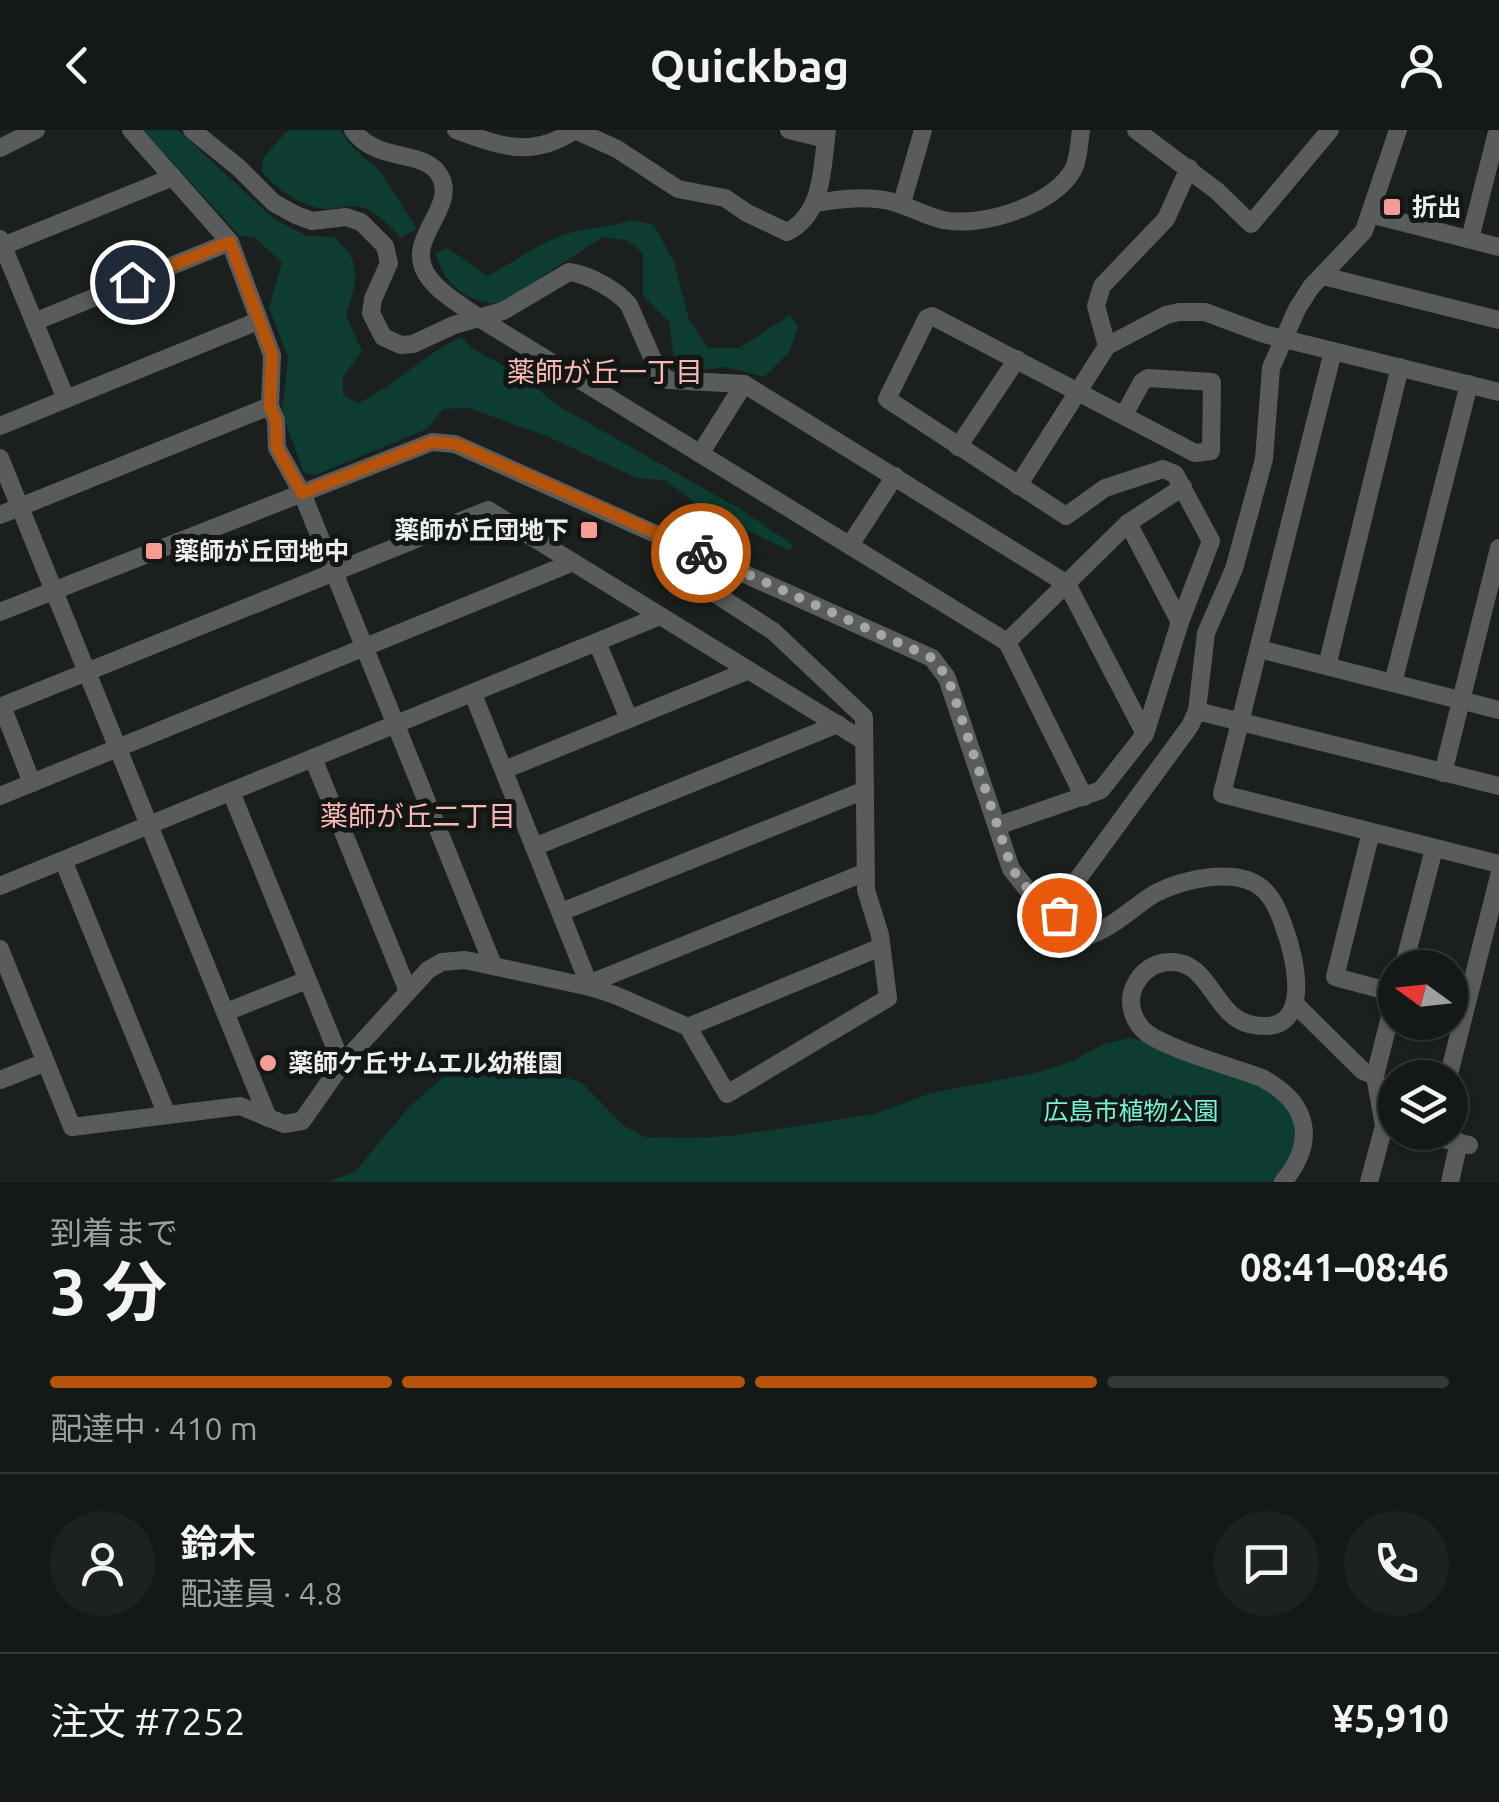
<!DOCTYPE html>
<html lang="ja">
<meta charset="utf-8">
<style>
:root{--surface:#141817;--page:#1d2120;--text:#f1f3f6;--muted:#9da0a1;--line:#333736;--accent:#b45309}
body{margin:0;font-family:Ubuntu,"Noto Sans JP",sans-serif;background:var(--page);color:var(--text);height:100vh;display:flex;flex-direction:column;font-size:38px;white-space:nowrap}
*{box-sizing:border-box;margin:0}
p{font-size:32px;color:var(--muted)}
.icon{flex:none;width:55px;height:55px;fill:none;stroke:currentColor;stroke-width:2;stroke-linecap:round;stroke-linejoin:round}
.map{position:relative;height:1052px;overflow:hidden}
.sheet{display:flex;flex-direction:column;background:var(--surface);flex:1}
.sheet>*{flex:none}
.needle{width:65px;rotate:285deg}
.fabs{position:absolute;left:1378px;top:820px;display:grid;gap:20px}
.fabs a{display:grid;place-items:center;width:90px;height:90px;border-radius:50%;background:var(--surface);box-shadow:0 2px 8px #0004,0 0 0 2px var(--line);font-size:50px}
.pin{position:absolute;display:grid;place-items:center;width:85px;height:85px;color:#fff;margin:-42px;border:5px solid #fff;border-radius:50%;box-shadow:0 2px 10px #0007}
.courier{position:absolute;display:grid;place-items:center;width:100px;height:100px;margin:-50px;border:8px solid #b45309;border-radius:50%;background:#fff;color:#222;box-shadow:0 2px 12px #0007}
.overview em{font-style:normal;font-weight:700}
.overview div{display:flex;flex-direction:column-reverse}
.overview{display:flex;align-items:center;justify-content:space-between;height:170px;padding:0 50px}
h1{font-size:65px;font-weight:700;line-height:75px}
.bar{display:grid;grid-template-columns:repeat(4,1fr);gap:15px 10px;align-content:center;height:120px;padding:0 50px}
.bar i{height:12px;border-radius:8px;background:var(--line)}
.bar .current{background:var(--accent)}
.bar p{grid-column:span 4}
.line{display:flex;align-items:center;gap:25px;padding:0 50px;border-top:2px solid var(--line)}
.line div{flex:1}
.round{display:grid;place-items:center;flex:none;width:105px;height:105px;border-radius:52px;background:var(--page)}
header{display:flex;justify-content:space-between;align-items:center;height:130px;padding:0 50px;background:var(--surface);font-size:45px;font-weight:700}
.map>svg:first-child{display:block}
.green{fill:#0d3c32}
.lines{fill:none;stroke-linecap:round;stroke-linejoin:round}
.minor{stroke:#595c5b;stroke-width:18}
.done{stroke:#a3a7a6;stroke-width:10;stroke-dasharray:0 18}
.route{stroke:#b45309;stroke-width:12}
.poi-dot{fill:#f59c95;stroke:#121715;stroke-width:4}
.labels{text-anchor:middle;stroke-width:10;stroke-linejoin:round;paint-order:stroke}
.poi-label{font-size:25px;font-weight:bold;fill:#ecefee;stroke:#121715;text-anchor:start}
.park-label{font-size:25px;fill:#75f5d4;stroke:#121715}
.neighbourhood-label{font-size:28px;fill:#fdb8b3;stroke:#121715}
</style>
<header><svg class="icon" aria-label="back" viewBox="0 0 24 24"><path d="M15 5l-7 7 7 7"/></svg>Quickbag<svg class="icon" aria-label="person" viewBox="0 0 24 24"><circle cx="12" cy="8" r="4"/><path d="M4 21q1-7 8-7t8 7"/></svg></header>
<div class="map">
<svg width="1499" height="1052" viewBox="0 0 1499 1052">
<rect width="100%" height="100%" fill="#1b201f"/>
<!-- green -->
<g class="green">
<path d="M143 0H178L275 90 307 106 334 107C364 134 357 151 346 185L362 221 343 247V265L358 273C396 256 424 224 461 207L473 219 521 245 557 275 740 379 793 415 790 421 703 379 665 350 636 348 549 307 469 278 443 279 427 299 315 345 304 343 282 282 288 227 269 178 282 132 255 108 239 105Z"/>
<path d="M288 0H340L354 19 380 41 417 99 401 107C388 95 374 77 355 76 347 75 338 79 330 79 301 78 280 61 261 41L264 27Z"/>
<path d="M631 90 654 95 674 132 689 190 708 218H739L790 185 798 197 789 222 764 247 727 237 693 241 674 228 669 192 643 165V123L627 110 602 107 502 173C470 176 441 153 436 122L448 118 487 146C512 134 537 114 563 105 587 96 606 99 631 90Z"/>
<path d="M1129 908C1158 913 1184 923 1211 934 1227 940 1249 944 1263 954 1303 984 1309 1016 1274 1052H328L355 1042 408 978 459 933 501 932 546 940 582 953 624 996 645 1007 685 1008 732 1006 875 984 931 963 1036 943 1073 931 1104 914Z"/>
</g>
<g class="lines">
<!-- minor -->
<g class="minor">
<path d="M131 0 230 112 272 225 270 276 276 290 277 318 302 363 493 835"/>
<path d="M192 0 239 38 274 73 296 85 312 91 346 87 361 92 385 116 389 133 373 169 371 183 383 207 401 215 413 214 454 195 503 181 569 142C588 144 617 160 629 175L658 241 668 250 744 254 1067 454 1145 604"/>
<path d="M353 0C377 34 425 18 440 46 459 79 399 111 430 149 442 165 463 176 479 188L1007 512"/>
<path d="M456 0C501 16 531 29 575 0"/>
<path d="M575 0 617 19 678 59 725 68 747 83 787 102C824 84 822 36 827 0"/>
<path d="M789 0 826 9"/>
<path d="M1136 0 1217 61 1251 94 1330 0"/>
<path d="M0 18 36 0"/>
<path d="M815 73C836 70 856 67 877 69 902 71 920 85 943 90 981 98 1056 75 1074 38 1079 27 1079 12 1081 0"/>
<path d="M902 73 923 0"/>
<path d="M1370 84 1499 117"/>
<path d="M0 109 66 269"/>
<path d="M1470 109 1496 6 1499 7"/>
<path d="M3 116 173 47"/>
<path d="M1323 146 1499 190"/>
<path d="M34 192 230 112"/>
<path d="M1107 216 1096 176 1102 156 1166 89 1189 38"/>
<path d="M1333 221 1222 664 1499 734"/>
<path d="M0 296 258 191"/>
<path d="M958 317 1017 229"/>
<path d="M700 324 744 254"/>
<path d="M0 328 268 988"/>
<path d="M1018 356 1107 216 1166 185 1179 182H1205L1264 204 1499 262"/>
<path d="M0 385 270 276"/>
<path d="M1128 393 1180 492"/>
<path d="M850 415 895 346"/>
<path d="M0 482 432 312 455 314 932 528 947 548 1011 739 1031 764 1058 776"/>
<path d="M597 512 629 589"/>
<path d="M1259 519 1499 580"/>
<path d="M1327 536 1400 237"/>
<path d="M1393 553 1469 254"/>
<path d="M473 564 590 857 615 865 688 897 727 964 888 868 880 805 866 760 864 587 773 501 683 443V415"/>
<path d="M2 576 32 653"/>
<path d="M0 577 488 380 864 611"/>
<path d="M1197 581 1499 656"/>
<path d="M313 628 408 861"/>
<path d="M504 640 747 541"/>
<path d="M1443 643 1499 418"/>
<path d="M231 662 342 934"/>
<path d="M0 666 571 433"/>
<path d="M1084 667 1007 512 1128 393 1183 357"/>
<path d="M997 696 1101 660 1145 604 1180 492 1211 411 1175 344 1163 339 1105 358 1066 386 887 269 927 188 932 186 1195 323 1211 321 1212 252 1148 248 1142 252 1124 285"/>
<path d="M1371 702 1335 847 1395 863"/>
<path d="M534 717 838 594"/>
<path d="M63 730 167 985"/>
<path d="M0 756 660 486"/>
<path d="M561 782 865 660"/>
<path d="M0 819 72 997 240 976 284 994 302 991 342 934 428 840 442 832 465 830 590 857"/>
<path d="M1403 838 1434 719"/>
<path d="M588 854 866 742"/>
<path d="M1296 875 1363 941 1375 946"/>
<path d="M226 882 307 850"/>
<path d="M688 897 881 817"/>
<path d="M1448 948 1499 746"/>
<path d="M0 950 46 932"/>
<path d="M1414 1002 1469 1015"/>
<path d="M1283 1052C1317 1011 1309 973 1262 948 1233 937 1171 920 1148 904 1133 893 1127 873 1134 857 1141 842 1153 833 1169 832 1209 829 1214 886 1249 894 1316 910 1296 828 1283 794 1279 782 1274 770 1265 761 1240 735 1184 749 1156 763 1132 775 1065 847 1058 776L1190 596 1197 581 1206 503 1234 439 1264 329 1271 238 1297 179 1311 157 1364 101 1398 0"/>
<path d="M1369 1052 1384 996 1375 946 1395 867"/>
<path d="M1450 1052 1459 1012"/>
</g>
</g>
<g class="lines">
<!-- done -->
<path class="done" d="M701 423 932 528 948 548 1012 739 1032 764 1058 776 1059 785"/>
<!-- route -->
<path class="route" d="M132 152 230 112 272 225 270 276 276 290 277 318 302 363 432 312 456 314 701 423"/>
</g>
<!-- markers -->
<g class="poi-dot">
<rect x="1382" y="67" width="20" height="20" rx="5"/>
<rect x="579" y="390" width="20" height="20" rx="5"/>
<rect x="144" y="411" width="20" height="20" rx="5"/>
<circle cx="268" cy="933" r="10"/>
</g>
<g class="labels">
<!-- poi labels -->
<g class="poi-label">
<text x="1412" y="86">折出</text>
<text x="569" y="409" text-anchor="end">薬師が丘団地下</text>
<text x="174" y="430">薬師が丘団地中</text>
<text x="288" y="942">薬師ケ丘サムエル幼稚園</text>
</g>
<!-- park labels -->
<g class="park-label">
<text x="1131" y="990">広島市植物公園</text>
</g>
<!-- neighbourhood labels -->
<g class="neighbourhood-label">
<text x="605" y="252">薬師が丘一丁目</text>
<text x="418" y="696">薬師が丘二丁目</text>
</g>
</g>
</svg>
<div class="fabs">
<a><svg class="needle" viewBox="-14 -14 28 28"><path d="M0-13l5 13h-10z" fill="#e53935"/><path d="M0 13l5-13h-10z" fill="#9da0a1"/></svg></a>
<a><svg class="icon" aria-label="layers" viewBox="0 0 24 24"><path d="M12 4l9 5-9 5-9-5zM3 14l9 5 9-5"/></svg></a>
</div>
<div class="pin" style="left:1059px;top:785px;background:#ea580c"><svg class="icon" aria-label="bag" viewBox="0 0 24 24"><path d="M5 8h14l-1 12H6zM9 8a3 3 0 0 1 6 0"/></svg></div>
<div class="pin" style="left:132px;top:152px;background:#1f2937"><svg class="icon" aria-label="home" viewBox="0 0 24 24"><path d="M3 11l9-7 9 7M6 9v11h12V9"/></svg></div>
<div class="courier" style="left:701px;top:423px"><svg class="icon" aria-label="bike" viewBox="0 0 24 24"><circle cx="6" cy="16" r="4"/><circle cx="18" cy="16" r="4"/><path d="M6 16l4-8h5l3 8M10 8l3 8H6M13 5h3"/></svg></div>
</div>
<section class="sheet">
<div class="overview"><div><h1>3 分</h1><p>到着まで</p></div><em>08:41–08:46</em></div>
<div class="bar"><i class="current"></i><i class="current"></i><i class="current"></i><i></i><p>配達中 · 410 m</p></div>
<div class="line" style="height:180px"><a class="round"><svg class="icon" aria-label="person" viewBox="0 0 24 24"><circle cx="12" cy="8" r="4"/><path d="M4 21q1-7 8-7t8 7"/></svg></a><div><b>鈴木</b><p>配達員 · 4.8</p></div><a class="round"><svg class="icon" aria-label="chat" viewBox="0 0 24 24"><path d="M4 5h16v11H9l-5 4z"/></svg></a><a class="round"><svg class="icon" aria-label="phone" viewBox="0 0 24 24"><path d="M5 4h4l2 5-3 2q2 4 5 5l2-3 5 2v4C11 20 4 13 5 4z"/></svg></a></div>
<div class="line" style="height:130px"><div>注文 #7252</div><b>¥5,910</b></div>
</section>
